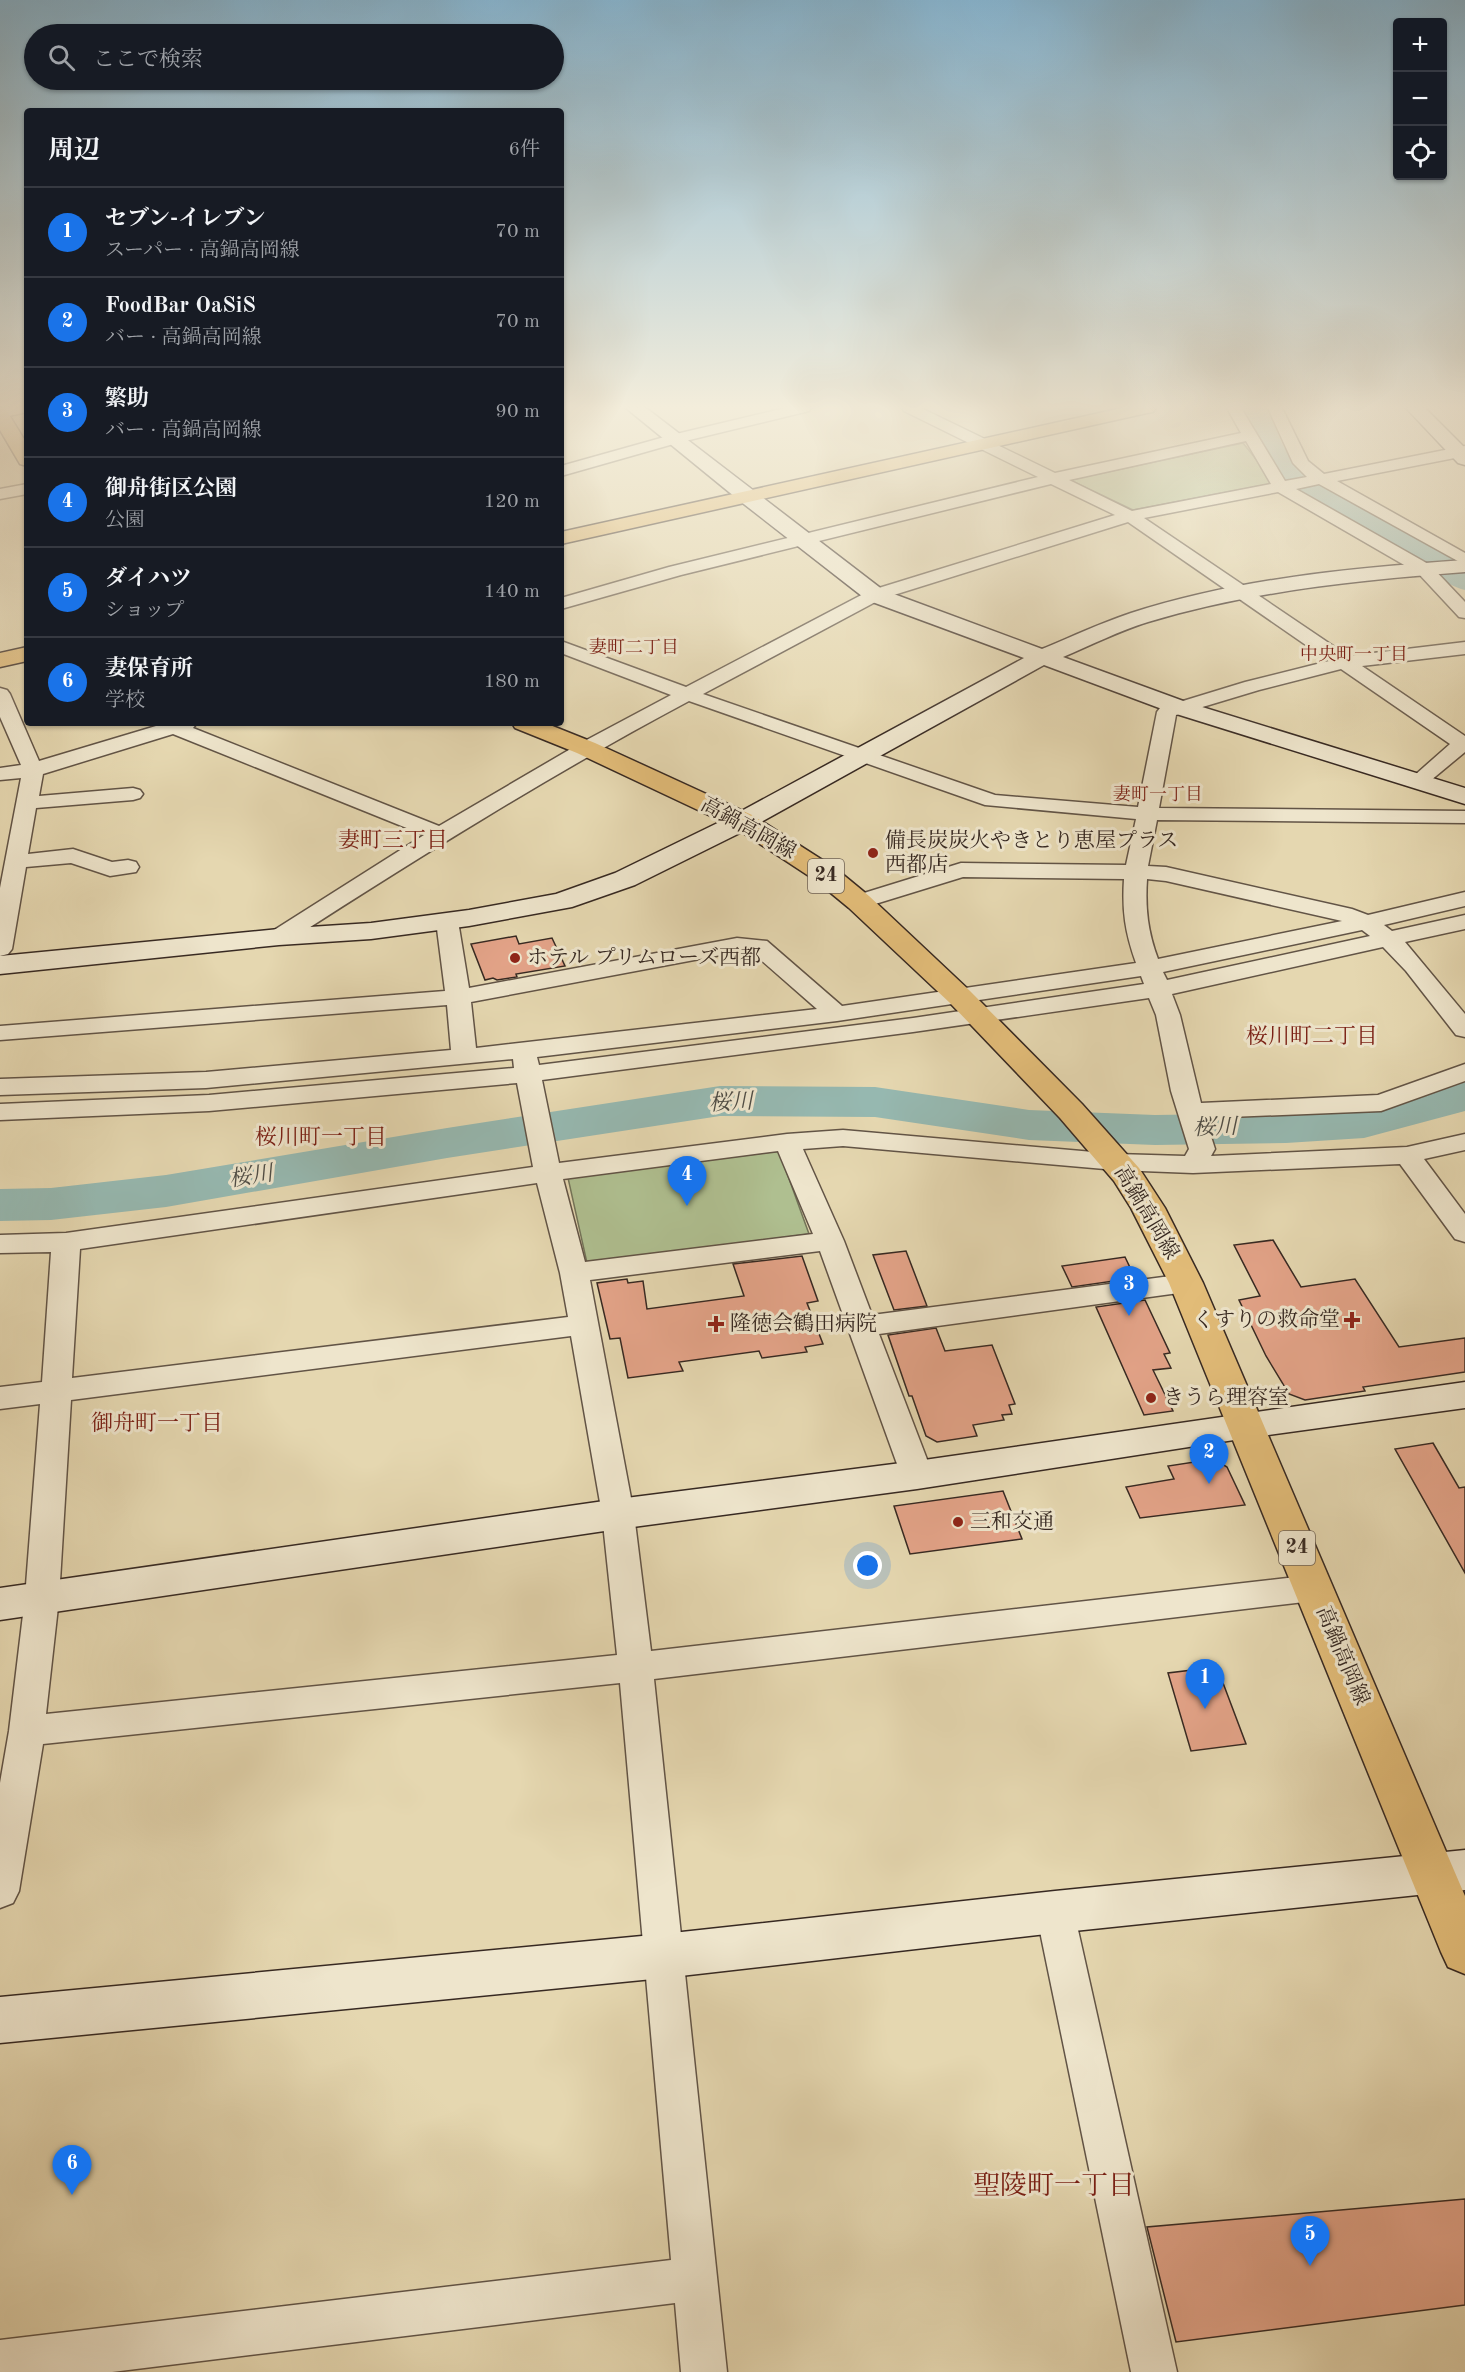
<!DOCTYPE html>
<html lang="ja">
<meta charset="utf-8">
<style>
:root{--surface:#171b24;--page:#20242c;--text:#f1f3f6;--muted:#9ea1a6;--line:#363941;--accent:#1a73e8}
body{margin:0;font-family:"Old Standard TT","Noto Serif JP",serif;background:var(--page);color:var(--text)}
.controls{position:absolute;right:18px;top:18px;display:grid;overflow:hidden;border-radius:6px;box-shadow:0 2px 4px #0004}
.controls button{width:54px;height:54px;display:grid;place-items:center;padding:0;border:0;border-bottom:2px solid var(--line);background:var(--surface);color:var(--text);font:30px sans-serif}
.you{position:absolute;left:868px;top:1566px;width:21px;height:21px;margin:-15px;border:4px solid #fff;border-radius:50%;background:#1a73e8;box-shadow:0 0 0 9px #1a73e833}
.badge{display:grid;place-items:center;width:39px;height:39px;border-radius:50%;background:var(--accent);color:#fff;font-size:20px;font-weight:700}
.pin{position:absolute;translate:-50% -50px;filter:drop-shadow(0 2px 3px #0008)}
.pin::after{content:'';position:absolute;top:32px;width:21px;height:18px;background:inherit;clip-path:polygon(0 0,100% 0,50% 100%)}
.list{margin:0;padding:0;list-style:none}
h2{display:flex;justify-content:space-between;align-items:center;height:78px;margin:0;padding:0 24px;font-size:26px}
h2 small{font-size:20px;font-weight:400;color:var(--muted)}
.list li{display:grid;grid-template-columns:39px 1fr auto;gap:18px;align-items:center;box-sizing:border-box;height:90px;padding:0 24px;border-top:2px solid var(--line)}
.list b{display:block;font-size:22px;white-space:nowrap}
.list p{margin:0;font-size:20px;white-space:nowrap;color:var(--muted)}
.list em{font-size:20px;font-style:normal;color:var(--muted)}
.icon{flex:none;width:33px;height:33px;fill:none;stroke:currentColor;stroke-width:2;stroke-linecap:round;stroke-linejoin:round}
.map{position:relative;flex:none;width:1465px;height:2372px;overflow:hidden}
.search{position:absolute;background:var(--surface);box-shadow:0 2px 4px #0004;left:24px;top:24px;width:540px;height:66px;display:flex;align-items:center;gap:15px;box-sizing:border-box;padding:0 21px;border-radius:33px;color:var(--muted);font-size:22px}
.panel{position:absolute;background:var(--surface);box-shadow:0 2px 4px #0004;left:24px;top:108px;width:540px;height:618px;border-radius:6px}
.map>svg:first-child{display:block}
</style>
<div class="map">
<svg width="1465" height="2372" viewBox="0 0 1465 2372">
<rect width="100%" height="100%" fill="#e5d7b0"/>
<filter id="stains"><feTurbulence type="fractalNoise" baseFrequency=".00333" numOctaves="4"/><feColorMatrix values="0 0 0 0 .2 0 0 0 0 .09 0 0 0 0 .02 0 0 0 .5 -.17"/></filter>
<radialGradient id="worn" r=".72"><stop offset=".6" stop-color="#630" stop-opacity="0"/><stop offset="1" stop-color="#630" stop-opacity=".3"/></radialGradient>
<!-- green -->
<g fill="#afbf90" stroke="#737459" stroke-width="1.5">
<path d="M1243 443 1275 483 1133 510 1070 480Z"/>
<path d="M779 1151 809 1234 587 1263 568 1178Z"/>
</g>
<g fill="none" stroke-linecap="round" stroke-linejoin="round">
<!-- river -->
<g fill="#96b8b0" fill-rule="evenodd">
<path d="M1241 408H1269C1275 426 1281 448 1295 462 1338 505 1413 529 1465 565V590C1444 585 1428 568 1410 558 1371 537 1296 504 1270 470 1256 452 1247 430 1241 408Z"/>
<path d="M1465 1081V1111L1364 1138 1286 1143 1155 1145 1029 1140 875 1117 720 1116 447 1158 166 1207 51 1220 0 1221V1189L51 1188 166 1175 447 1128 720 1086 875 1087 1029 1110 1155 1115 1286 1113 1363 1108Z"/>
</g>
</g>
<!-- building -->
<g fill="#e3a388" stroke="#372922" stroke-width="1.5">
<path d="M516 936 519 944 552 938 565 966 516 974 517 977 497 980 493 978 485 980 471 944Z"/>
<path d="M1273 1240 1301 1287 1355 1279 1399 1347 1465 1338V1372L1363 1387 1365 1391 1305 1400 1289 1394 1266 1356 1239 1300 1260 1296 1234 1245Z"/>
<path d="M906 1251 927 1306 894 1310 873 1255Z"/>
<path d="M802 1256 818 1301 807 1303 823 1344 805 1347 807 1352 762 1358 759 1351 679 1362 683 1371 628 1378 620 1338 610 1339 597 1283 627 1279 628 1283 643 1281 647 1309 744 1296 733 1264Z"/>
<path d="M1125 1257 1135 1278 1072 1287 1062 1266Z"/>
<path d="M1145 1300 1170 1353 1164 1354 1171 1368 1153 1370 1173 1411 1144 1415 1096 1307Z"/>
<path d="M936 1328 945 1351 992 1345 1015 1404 1009 1405 1012 1414 1002 1415 1004 1420 973 1425 977 1436 937 1442 926 1436 912 1396H909L888 1335Z"/>
<path d="M1433 1443 1459 1488 1465 1487V1573L1395 1449Z"/>
<path d="M1214 1459 1227 1467 1245 1505 1140 1518 1126 1487 1174 1479 1168 1466Z"/>
<path d="M1003 1491 1022 1539 910 1554 894 1506Z"/>
<path d="M1217 1667 1246 1744 1191 1751 1168 1673Z"/>
<path d="M1465 2199V2305L1176 2342 1147 2227Z"/>
</g>
<g fill="none" stroke-linecap="round" stroke-linejoin="round">
<defs>
<g id="street">
<path d="M785 408H811L809 411 677 443 561 476V466L668 436Z"/>
<path d="M902 408H921L1055 473 1241 433 1227 408H1241L1285 481 1307 477 1293 463 1268 408H1282L1308 461 1324 474 1465 446V456L1337 481 1465 553V565L1319 484 1296 489 1430 565 1465 602V618L1459 617 1418 573 1278 492 1144 518 1348 656 1465 642V654L1362 666 1465 736V752L1424 786 1417 788 1410 786 1407 782 1450 744 1341 669 1259 690 1176 715 1159 808 1465 811V823L1157 820 1148 866 1166 867 1352 909 1368 915 1465 892V906L1384 925 1392 931 1465 915V929L1405 942 1465 1014V1037L1456 1035 1406 971 1383 947 1172 994 1180 1015 1201 1103 1378 1095 1465 1064V1081L1381 1111 1205 1118 1215 1149 1211 1156 1407 1147 1465 1134V1150L1424 1159 1465 1214V1242L1455 1239 1400 1164 1193 1173 1116 1170 843 1146 803 1149 844 1241 872 1315 1186 1274 1196 1276 1200 1283 1196 1290 1186 1292 879 1334 933 1475 928 1483 917 1487 906 1483 901 1475 820 1251 590 1280 634 1514 651 1651 1313 1575 1325 1579 1330 1588 1325 1597 1313 1601 654 1679 727 2372H681L675 2303 112 2372H0V2340L671 2260 620 1683 43 1744 19 1891 13 1903 0 1908V1783L9 1731 25 1598 40 1404 0 1409V1387L42 1382 51 1252 0 1253V1235L66 1233 533 1167 517 1083 209 1111 0 1120V1104L209 1095 514 1068 513 1059 206 1088 0 1095V1079L206 1072 451 1050 447 1005 0 1040V1026L445 991 436 921 439 916 447 914 455 916 458 921 469 988 737 938 767 941 842 1006 1136 963C1125 932 1122 911 1124 879L963 877 859 909 851 907 848 902 851 897 961 863 1126 865 1136 819 985 805 689 701C550 775 419 857 287 942L279 944 271 942 267 937 271 932 424 835 173 734 43 774 39 796 133 788 140 790 143 794 140 798 133 800 36 808 28 854 73 849 112 862 128 860 136 862 139 867 136 872 110 876 71 863 26 867 12 949 8 954 0 956V888L21 778 0 780V768L21 765 0 717V688L7 690 10 694 39 761 166 723H197L193 728 439 826 579 744 671 695 561 653V641L686 687 869 591 1115 515 1051 484 681 575 561 609V598L669 567 1038 477 904 411ZM1246 441 1271 484 1132 511 1069 480ZM1128 522 1329 661 1245 682 1160 708 1157 712 1138 807 995 795 703 694 881 599ZM1147 879 1166 881 1342 921 1158 959C1148 932 1145 909 1147 879ZM1362 930 1370 936 1167 980 1163 972ZM737 952 753 953 817 1009 476 1048 471 1002ZM1141 976 1144 984 913 1018 539 1065 537 1057 837 1021ZM1149 998 1156 1015 1171 1091 1189 1149 1185 1156 1116 1154 843 1130 787 1134 559 1163 542 1080 913 1032ZM778 1151 813 1234 585 1262 563 1179ZM537 1183 560 1273 568 1317 72 1378 80 1249ZM571 1336 602 1514 617 1655 46 1714 59 1598 71 1400Z"/>
<path d="M27 484V494L0 499V489Z"/>
<path d="M1055 1895 1069 1900 1074 1912 1177 2372H1131L1036 1912 1041 1900Z"/>
</g>
<g id="secondary">
<path d="M0 408H27V412L0 418Z"/>
<path d="M626 408H646L883 590 1042 649C1071 637 1101 623 1131 613 1240 578 1352 568 1465 560V572C1357 580 1252 591 1148 622 1119 631 1091 645 1063 657L1186 702 1465 788V804L1170 712 1044 665 752 827 635 885 572 907 469 926 371 939 279 945 0 974V956L279 929 371 923 469 910 556 894 615 873 734 815 1024 658 867 600 740 501Z"/>
<path d="M1406 408H1425L1465 448V465L1458 463Z"/>
<path d="M1465 1382V1408L1247 1438 917 1489 618 1529 0 1620V1588L618 1499 917 1461Z"/>
<path d="M1465 1850V1890L1055 1933 663 1978 0 2043V1997L663 1934 1055 1891Z"/>
</g>
<g id="primary">
<path d="M0 409 6 410 27 444V466L20 464 0 430Z"/>
<path d="M512 723H545L595 743 752 815 835 868 869 896 970 991 1082 1104 1139 1168 1165 1208 1203 1283 1465 1896V1974L1448 1967 1441 1952 1169 1283 1131 1208 1114 1181 1060 1118 950 1003 849 908 815 880 734 827 577 753 515 728Z"/>
</g>
<g id="highway">
<path d="M1122 408H1156L1153 412 1147 413 561 544V532Z"/>
<path d="M27 647V661L0 667V653Z"/>
</g>
</defs>
<!-- street casing -->
<use href="#street" stroke="#625446" stroke-width="3"/>
<!-- secondary casing -->
<use href="#secondary" stroke="#372922" stroke-width="3"/>
<!-- primary casing -->
<use href="#primary" stroke="#372922" stroke-width="3"/>
<!-- highway casing -->
<use href="#highway" stroke="#372922" stroke-width="3"/>
<!-- street -->
<use href="#street" fill="#eee5cc" fill-rule="evenodd"/>
<!-- secondary -->
<use href="#secondary" fill="#eee5cc" fill-rule="evenodd"/>
<!-- primary -->
<use href="#primary" fill="#e2bc78" fill-rule="evenodd"/>
<!-- highway -->
<use href="#highway" fill="#e2bc78" fill-rule="evenodd"/>
</g>
<!-- sky -->
<linearGradient id="sky" x2="0" y2="1"><stop stop-color="#87b6d2"/><stop offset="0.55" stop-color="#f3eddb"/><stop offset="1" stop-color="#f3eddb" stop-opacity="0"/></linearGradient>
<rect width="1465" height="740" fill="url(#sky)"/>
<!-- markers -->
<g fill="#8f2418" stroke="#eee5cc" stroke-width="2">
<circle cx="873" cy="853" r="6"/>
<circle cx="515" cy="958" r="6"/>
<path d="M1349 1311h6v6h6v6h-6v6h-6v-6h-6v-6h6z"/>
<path d="M713 1315h6v6h6v6h-6v6h-6v-6h-6v-6h6z"/>
<circle cx="1151" cy="1398" r="6"/>
<circle cx="958" cy="1522" r="6"/>
</g>
<g text-anchor="middle" dominant-baseline="central" stroke-width="6" stroke-linejoin="round" paint-order="stroke">
<!-- far-neighbourhood labels -->
<g font-size="18" fill="#7a1f14" stroke="#eee5cc">
<text x="634" y="648">妻町二丁目</text>
<text x="1354" y="655">中央町一丁目</text>
<text x="1158" y="795">妻町一丁目</text>
</g>
<!-- shield labels -->
<g fill="#eee5cc" stroke="#6e6155" stroke-width="1.5">
<rect x="808" y="859" width="36" height="34" rx="4.5"/>
<rect x="1279" y="1531" width="36" height="34" rx="4.5"/>
</g>
<g font-size="20" font-weight="bold" fill="#372922">
<text x="826" y="876">24</text>
<text x="1297" y="1548">24</text>
</g>
<!-- street labels -->
<g font-size="21" fill="#372922" stroke="#eee5cc">
<text transform="translate(748 829) rotate(29)">高鍋高岡線</text>
<text transform="translate(1146 1213) rotate(59)">高鍋高岡線</text>
<text transform="translate(1342 1656) rotate(67)">高鍋高岡線</text>
</g>
<!-- poi labels -->
<g font-size="21" fill="#372922" stroke="#eee5cc" text-anchor="start">
<text x="885" y="841">備長炭炭火やきとり恵屋プラス<tspan x="885" dy="24">西都店</tspan></text>
<text x="527" y="958">ホテル プリムローズ西都</text>
<text x="1340" y="1320" text-anchor="end">くすりの救命堂</text>
<text x="730" y="1324">隆徳会鶴田病院</text>
<text x="1163" y="1398">きうら理容室</text>
<text x="970" y="1522">三和交通</text>
</g>
<!-- neighbourhood labels -->
<g font-size="22" fill="#7a1f14" stroke="#eee5cc">
<text x="393" y="841">妻町三丁目</text>
<text x="1312" y="1037">桜川町二丁目</text>
<text x="321" y="1138">桜川町一丁目</text>
<text x="157" y="1424">御舟町一丁目</text>
</g>
<!-- water labels -->
<g font-size="22" font-style="italic" fill="#4f4d46" stroke="#eee5cc">
<text transform="translate(731 1103) rotate(-3)">桜川</text>
<text transform="translate(1215 1128) rotate(-2)">桜川</text>
<text transform="translate(251 1177) rotate(-9)">桜川</text>
</g>
<!-- near-neighbourhood labels -->
<g font-size="27" fill="#7a1f14" stroke="#eee5cc">
<text x="1054" y="2186">聖陵町一丁目</text>
</g>
</g>
<rect width="100%" height="100%" filter="url(#stains)"/>
<rect width="100%" height="100%" fill="url(#worn)"/>
</svg>
<div class="controls">
<button>+</button>
<button>−</button>
<button><svg class="icon" aria-label="locate" viewBox="0 0 24 24"><circle cx="12" cy="12" r="6"/><path d="M12 2v4M12 18v4M2 12h4M18 12h4"/></svg></button>
</div>
<div class="you"></div>
<div class="pin badge" style="left:1205px;top:1709px">1</div>
<div class="pin badge" style="left:1209px;top:1484px">2</div>
<div class="pin badge" style="left:1129px;top:1316px">3</div>
<div class="pin badge" style="left:687px;top:1206px">4</div>
<div class="pin badge" style="left:1310px;top:2266px">5</div>
<div class="pin badge" style="left:72px;top:2195px">6</div>
<div class="search"><svg class="icon" aria-label="search" viewBox="0 0 24 24"><circle cx="10" cy="10" r="6"/><path d="M15 15l6 6"/></svg>ここで検索</div>
<section class="panel">
<h2>周辺<small>6件</small></h2>
<ul class="list">
<li><span class="badge">1</span><div><b>セブン-イレブン</b><p>スーパー · 高鍋高岡線</p></div><em>70 m</em></li>
<li><span class="badge">2</span><div><b>FoodBar OaSiS</b><p>バー · 高鍋高岡線</p></div><em>70 m</em></li>
<li><span class="badge">3</span><div><b>繁助</b><p>バー · 高鍋高岡線</p></div><em>90 m</em></li>
<li><span class="badge">4</span><div><b>御舟街区公園</b><p>公園</p></div><em>120 m</em></li>
<li><span class="badge">5</span><div><b>ダイハツ</b><p>ショップ</p></div><em>140 m</em></li>
<li><span class="badge">6</span><div><b>妻保育所</b><p>学校</p></div><em>180 m</em></li>
</ul>
</section>
</div>
